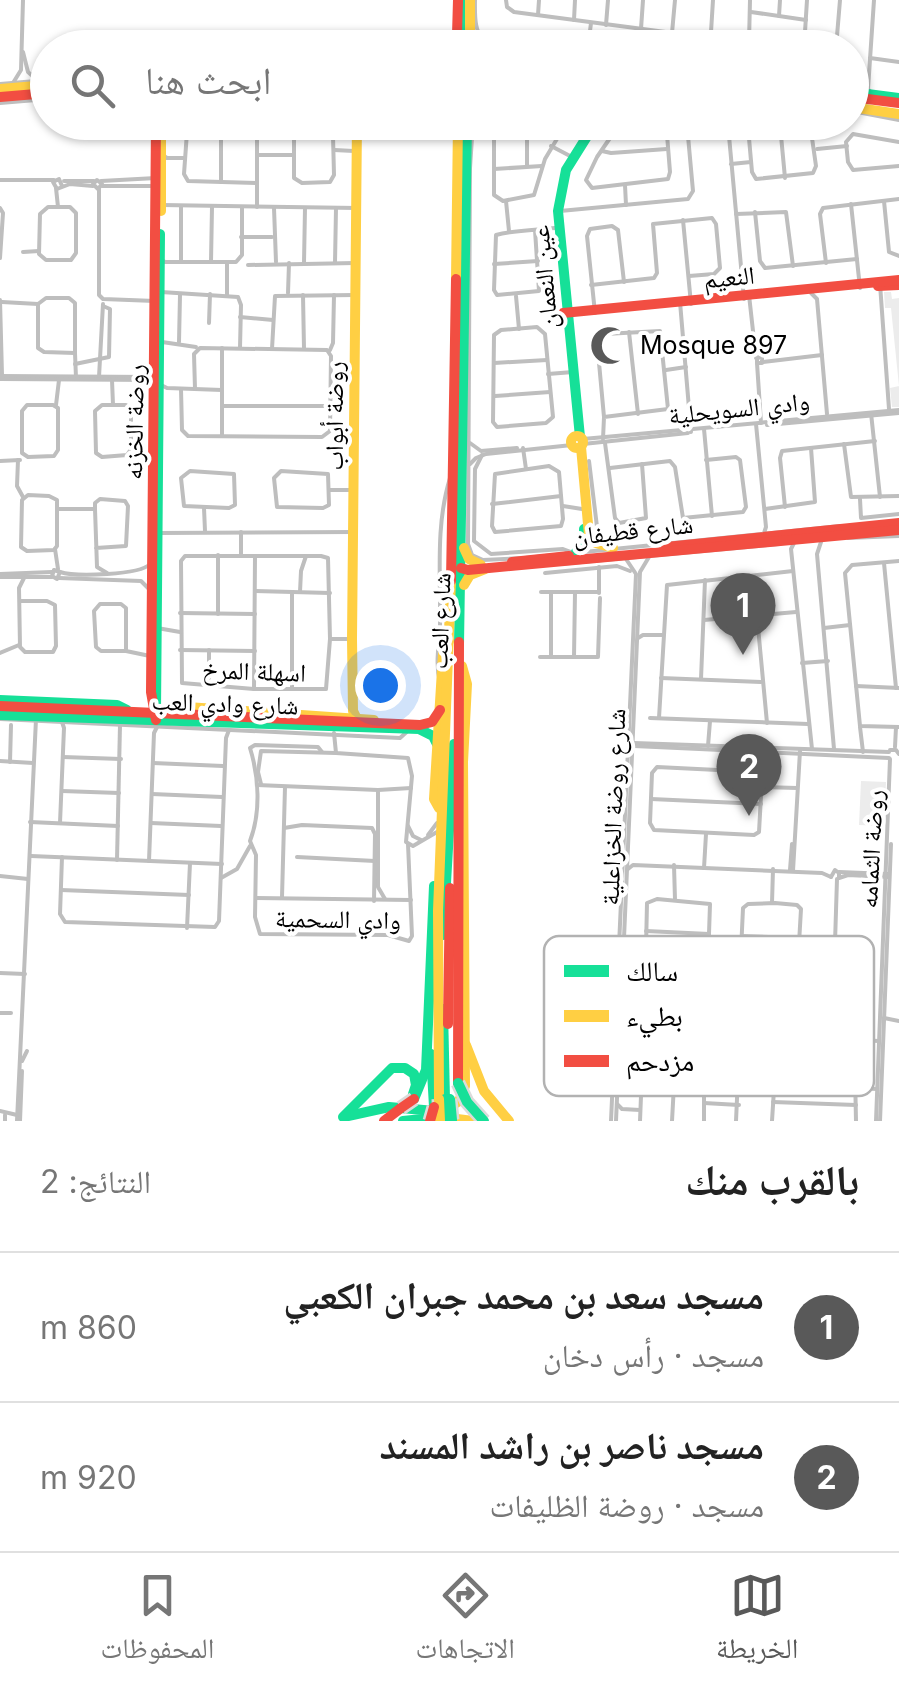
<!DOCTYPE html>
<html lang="ar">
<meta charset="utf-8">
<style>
:root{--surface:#fff;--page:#f2f2f2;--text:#222;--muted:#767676;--line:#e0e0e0;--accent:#595959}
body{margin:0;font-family:Inter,"Noto Naskh Arabic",sans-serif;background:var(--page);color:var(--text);direction:rtl}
.you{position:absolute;left:380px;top:685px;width:35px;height:35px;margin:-25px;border:8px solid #fff;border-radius:50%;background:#1a73e8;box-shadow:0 0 0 15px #1a73e833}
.badge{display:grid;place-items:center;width:65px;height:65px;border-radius:50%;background:var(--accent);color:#fff;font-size:32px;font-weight:700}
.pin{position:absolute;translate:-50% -82px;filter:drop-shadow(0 2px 5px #0008)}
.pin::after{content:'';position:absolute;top:52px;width:35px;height:30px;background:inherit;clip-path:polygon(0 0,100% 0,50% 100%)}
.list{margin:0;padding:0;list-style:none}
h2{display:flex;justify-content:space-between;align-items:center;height:130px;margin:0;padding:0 40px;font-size:42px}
h2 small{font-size:32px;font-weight:400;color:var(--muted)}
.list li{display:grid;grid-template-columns:65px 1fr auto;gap:30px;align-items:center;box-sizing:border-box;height:150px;padding:0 40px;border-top:2px solid var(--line)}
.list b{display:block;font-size:38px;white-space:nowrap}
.list p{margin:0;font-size:32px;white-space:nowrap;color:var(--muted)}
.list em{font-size:32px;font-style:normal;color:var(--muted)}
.icon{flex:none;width:55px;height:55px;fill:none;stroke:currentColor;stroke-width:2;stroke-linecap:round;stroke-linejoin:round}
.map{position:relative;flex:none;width:899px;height:1121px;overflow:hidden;direction:ltr}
.search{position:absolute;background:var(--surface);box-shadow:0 2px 8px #0004;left:30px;right:30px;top:30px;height:110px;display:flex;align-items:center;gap:25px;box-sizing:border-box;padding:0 35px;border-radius:55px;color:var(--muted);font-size:38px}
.sheet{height:430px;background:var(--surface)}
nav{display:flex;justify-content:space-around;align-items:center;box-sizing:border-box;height:140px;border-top:2px solid var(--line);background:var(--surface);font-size:28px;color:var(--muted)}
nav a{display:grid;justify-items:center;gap:5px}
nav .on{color:var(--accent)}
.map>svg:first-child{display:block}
</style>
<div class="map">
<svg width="899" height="1121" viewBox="0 0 899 1121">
<rect width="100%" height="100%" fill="#fff"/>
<!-- green -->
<g fill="#ececec">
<path d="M884 292H891L892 299 899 298V407H892L890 388 899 386 891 308H885Z"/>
<path d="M861 781 886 782 884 826 859 825Z"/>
</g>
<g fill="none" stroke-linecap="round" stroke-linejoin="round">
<!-- street -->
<g stroke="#bebebe" stroke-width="4">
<path d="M475 0C474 45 482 43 524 48"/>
<path d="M506 0 507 7 514 12 711 38"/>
<path d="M750 0 749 42 781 48"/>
<path d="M751 12 806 20"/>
<path d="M538 15 539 0"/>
<path d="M779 16 780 0"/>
<path d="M574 20 575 0"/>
<path d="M606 25 608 0"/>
<path d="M641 29 643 0"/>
<path d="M672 33 675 0"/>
<path d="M588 47 591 23"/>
<path d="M710 48 713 0"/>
<path d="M804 48 807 0"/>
<path d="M836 48 840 0"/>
<path d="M23 52 28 72 38 81"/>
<path d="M852 57 856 58"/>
<path d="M870 58 899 62"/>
<path d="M13 83 21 70 23 0"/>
<path d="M0 84 48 80"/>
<path d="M872 94 868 89 874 0"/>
<path d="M0 103 48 99"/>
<path d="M852 111 899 120"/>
<path d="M473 122 470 168 468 544 472 555 483 560 525 558 840 526"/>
<path d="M494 122V195L503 201 534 195 545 159 567 122"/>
<path d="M621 122 597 157 586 180 592 188 668 179 670 172 666 122"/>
<path d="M751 122 748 127 752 172 756 179 813 173 816 166 811 131 762 122"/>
<path d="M527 125 561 131"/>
<path d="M780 125 785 178"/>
<path d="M301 131 327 132 333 136 334 175 330 182 302 183 294 178V138Z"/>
<path d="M899 142 853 134 846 142 848 162 853 170 899 166"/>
<path d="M551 146 572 157"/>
<path d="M817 149 847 146"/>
<path d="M334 150 354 151"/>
<path d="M602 151 611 153 667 149"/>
<path d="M161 154 167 158H184"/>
<path d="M257 155H293"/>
<path d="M731 164 751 162"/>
<path d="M527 166V122"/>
<path d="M494 169 542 166"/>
<path d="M0 180H54"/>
<path d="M97 180 102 184 98 189 93 184Z"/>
<path d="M64 181H94"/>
<path d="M101 181 156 178"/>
<path d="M221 182V132"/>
<path d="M625 185 626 205"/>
<path d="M62 186 59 179 53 182 57 189 70 184 93 186"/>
<path d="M102 186H156"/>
<path d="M56 188 58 207"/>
<path d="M99 188V295L103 299 155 301"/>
<path d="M506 201 509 231"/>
<path d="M884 201 889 252 899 256"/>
<path d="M851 204 860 288"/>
<path d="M162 205 357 208"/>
<path d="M48 207H70L76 213V253L71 260H46L39 254 40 214Z"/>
<path d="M257 207V138L255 133 248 130 187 132 184 174 188 181 257 183"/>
<path d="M0 208 3 213 0 258"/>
<path d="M274 208 276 262"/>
<path d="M560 211 688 199 693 191 688 136 724 130 729 136 744 299"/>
<path d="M755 212 760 261 765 268 857 259"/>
<path d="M736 214 786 212 793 266"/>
<path d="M683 220 691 304"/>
<path d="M535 230 539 291 497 295 494 290 496 235C514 230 536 230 555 228H558"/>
<path d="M241 237H272"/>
<path d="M23 252 39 251"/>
<path d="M160 259 165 262H236L242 255V207"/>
<path d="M181 262V207"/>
<path d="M211 262 212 207"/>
<path d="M304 263 305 208"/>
<path d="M335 263 336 208"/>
<path d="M826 263 820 214 823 208 899 199"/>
<path d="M494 264 538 261"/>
<path d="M248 265 355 263"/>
<path d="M880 284 889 409"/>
<path d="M591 285 654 278 657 273 653 224 712 218 716 224 720 268 714 274 689 276"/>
<path d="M161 292 238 297 241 305 240 348"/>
<path d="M288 293 289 263"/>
<path d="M811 293 817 299 827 414"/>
<path d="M227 295V264"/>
<path d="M303 295 304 349"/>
<path d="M749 295 756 358"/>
<path d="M516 296 519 329"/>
<path d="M46 298H69L75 303V353L44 352 38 348V304Z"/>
<path d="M0 300 2 375"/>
<path d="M2 302 38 304"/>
<path d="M680 302 691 432"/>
<path d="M595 313 587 236 590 229 612 226 618 230 624 282"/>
<path d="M240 317 273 320"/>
<path d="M209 323 210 294"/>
<path d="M537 327 545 334 553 417 546 423 497 427 493 422 494 335 501 330Z"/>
<path d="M629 332 638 414"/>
<path d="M162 342 196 347"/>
<path d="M179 342 180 295"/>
<path d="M272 349 275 296 355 295"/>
<path d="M330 350 333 343 334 295"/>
<path d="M75 353 76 378"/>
<path d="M757 357 762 358V363H757Z"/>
<path d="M763 362 822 355"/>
<path d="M494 363 547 360"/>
<path d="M757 363 761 423"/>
<path d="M75 364 109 357 110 309 103 306"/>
<path d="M666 370 686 367"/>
<path d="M548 374 573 372"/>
<path d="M0 376 153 377"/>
<path d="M99 377 103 304"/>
<path d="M331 378H354"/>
<path d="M0 379 155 380"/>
<path d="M112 380 113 405"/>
<path d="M161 385 167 388 222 390"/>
<path d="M181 389 182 430 188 436 322 437 330 431 331 356 327 350 200 348 194 354 195 389"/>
<path d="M495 396 550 392"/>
<path d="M27 405H53L58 408V450L54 456 28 457 22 453V411Z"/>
<path d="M56 405 59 380"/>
<path d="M102 405H126L131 410V449L127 455 102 457 96 453 95 411Z"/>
<path d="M222 406H330"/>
<path d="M871 413 880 497"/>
<path d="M756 424 766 527 764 533"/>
<path d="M767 425 899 413"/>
<path d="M704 429 712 516"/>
<path d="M222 436V348"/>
<path d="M583 439 899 410"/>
<path d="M603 439 604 417 597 341 605 334 660 331 668 409 604 417"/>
<path d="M470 443 481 451 517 448"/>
<path d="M605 443 615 518 619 523 646 518 642 464"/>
<path d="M583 444 688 433"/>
<path d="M844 444 851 497 899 496"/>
<path d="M523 448 526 469"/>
<path d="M482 455 475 469 474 541 491 554 563 549 571 552"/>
<path d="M18 460 17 486 23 497"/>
<path d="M0 461 20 460"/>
<path d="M589 461 598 535 593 542"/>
<path d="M470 464 476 458 486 454 572 445"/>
<path d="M549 466 559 472 563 519 561 526 495 532 492 526 495 474Z"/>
<path d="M610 468 670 461 675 467 683 518 743 512 746 507 740 460 736 457 706 460"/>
<path d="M190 471 234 474 235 505 229 508 184 506 181 478Z"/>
<path d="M281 471 328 474 329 505 323 508 277 507 274 478Z"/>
<path d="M330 490H354"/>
<path d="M28 495 49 496 57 500V546L54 550 27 551 21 547 22 500Z"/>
<path d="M860 499 861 518 899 514"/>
<path d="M492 504 561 496"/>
<path d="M563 506 582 509"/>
<path d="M785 507 780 458 782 451 875 441"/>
<path d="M204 508 205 531"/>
<path d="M58 509H93"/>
<path d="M765 509 815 502 811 448"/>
<path d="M159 533 354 532"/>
<path d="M823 536 817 554 834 749"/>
<path d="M848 538 899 536"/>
<path d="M794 543 791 549 812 749"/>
<path d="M96 548 126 546 128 506 125 501 100 499 95 503V509L97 567 107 573"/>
<path d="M55 549 58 569"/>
<path d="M241 555V532"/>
<path d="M185 556H321L328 558 330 639 326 689H254L182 683 181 561Z"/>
<path d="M899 561 852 565 845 573 860 726 899 727"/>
<path d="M884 563 896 688"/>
<path d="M560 564 779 544"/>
<path d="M54 570 60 572 57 579 52 576Z"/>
<path d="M60 572C76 577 140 575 150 564"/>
<path d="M545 573 617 566 630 571"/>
<path d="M0 574 52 572"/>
<path d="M0 577H52"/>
<path d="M59 578 141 581 149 589"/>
<path d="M255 591 330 593"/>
<path d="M300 592 301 571 306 556"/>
<path d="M541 592H599"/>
<path d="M599 593V567"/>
<path d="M20 601H47L55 605 56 646 53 652H25L20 647 19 588 24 578"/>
<path d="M100 604H121L126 608V651H101L96 647 94 611Z"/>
<path d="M180 613 255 614"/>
<path d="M218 614V555"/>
<path d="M757 616 767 723"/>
<path d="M704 620 796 612"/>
<path d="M157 628 180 632"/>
<path d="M824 628 850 625"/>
<path d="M638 638 643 635H662"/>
<path d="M330 639H351"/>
<path d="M180 650 255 651"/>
<path d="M209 650V678"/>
<path d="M126 651 150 656"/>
<path d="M0 653 19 645"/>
<path d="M540 657H598L600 598"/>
<path d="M551 657V592"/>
<path d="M574 657 575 592"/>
<path d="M802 663 828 661"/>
<path d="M661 678 761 682"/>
<path d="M701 679 705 580"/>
<path d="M440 682C435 664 439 646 440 627 441 578 435 526 450 478"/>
<path d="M856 686 899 688"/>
<path d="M292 688V592"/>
<path d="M254 689 255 556"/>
<path d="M650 718 808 724"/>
<path d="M659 718 667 585 793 571"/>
<path d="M0 719 400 738 410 729"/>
<path d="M860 727 863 752"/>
<path d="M334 733 336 753 408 758 412 776 406 842 413 846 437 832"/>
<path d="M634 743 889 752"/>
<path d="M634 746 889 758"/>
<path d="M708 746 710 721"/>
<path d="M895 747 896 727"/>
<path d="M890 750H896L899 754"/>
<path d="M322 752 318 747 255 745 250 748C259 777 261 812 250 841L256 855 255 917 260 934 388 935 409 941 412 936 408 844"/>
<path d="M63 757 121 759"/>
<path d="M0 761 33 763"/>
<path d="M10 762 11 725"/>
<path d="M153 763 223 766"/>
<path d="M657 767 758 772 762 778 759 832 754 835 654 830 650 823 652 773Z"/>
<path d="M261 784 258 772 261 751 336 753"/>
<path d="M257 785 378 790 411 788"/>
<path d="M762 787 797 788"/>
<path d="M62 791 119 793"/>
<path d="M378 791V887L385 899"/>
<path d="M152 794 222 797"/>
<path d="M651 799 761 804"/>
<path d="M30 822 118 826"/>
<path d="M60 823 64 728 62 722"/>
<path d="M151 823 221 826"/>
<path d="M408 826 413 836 421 840"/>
<path d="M284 828 302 825 372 828 375 834 374 901"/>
<path d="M428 835 437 823"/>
<path d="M31 856 222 864"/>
<path d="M62 857 60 914 65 922 215 927 219 921 226 738 229 730"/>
<path d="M297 857 375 861"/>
<path d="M117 860 120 725"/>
<path d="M149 861 154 733 157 727"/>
<path d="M674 865 675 900"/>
<path d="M704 868 706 834"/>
<path d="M628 869 633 865 822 873 831 877"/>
<path d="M790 870 792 844"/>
<path d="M793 871 800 751"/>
<path d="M839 872 889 874"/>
<path d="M0 876 28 879"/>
<path d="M831 877 835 870 839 873V878L848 875 888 877"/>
<path d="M221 878 237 869 250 846"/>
<path d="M61 890 189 895"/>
<path d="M282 897 285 787"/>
<path d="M256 898 411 900"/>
<path d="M657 899 710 904 707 993 704 997 645 993 647 903Z"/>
<path d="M772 903 773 869"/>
<path d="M775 903 797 905 801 909 796 995 789 1000 742 998 739 995 743 908 748 904Z"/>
<path d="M187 928 190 863"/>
<path d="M646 931 709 934"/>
<path d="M742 936 797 938"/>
<path d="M798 953 833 955"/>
<path d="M645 964 708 967"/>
<path d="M740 968 795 971"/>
<path d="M0 973 25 974"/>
<path d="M0 1013H11"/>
<path d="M884 1018 899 1021"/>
<path d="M674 1031 675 997"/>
<path d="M620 1033 625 1030 879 1041"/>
<path d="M764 1035 766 1000"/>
<path d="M832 1038 837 879"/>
<path d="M22 1061 27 1051"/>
<path d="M798 1069 800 1034"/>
<path d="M856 1088 877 1089"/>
<path d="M773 1102 856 1105"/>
<path d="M704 1103 739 1105"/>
<path d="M617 1104 622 1109 640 1110"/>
<path d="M0 1111 17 1115"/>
<path d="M5 1121V1115"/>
<path d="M17 1121 36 719"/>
<path d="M20 1121 22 1071"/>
<path d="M611 1121 636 574 626 559"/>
<path d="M616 1121 640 572 649 557"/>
<path d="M640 1121 642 1071 649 1063 704 1067V1121"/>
<path d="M672 1121 675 1066"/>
<path d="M736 1121 740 1032"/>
<path d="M772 1121 775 1074 780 1069 855 1073 856 1121"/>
<path d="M876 1121 890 759"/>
<path d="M880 1121 891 844"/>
</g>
<!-- fast -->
<g stroke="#16e098" stroke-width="10">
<path d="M460 48 461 31"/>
<path d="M465 48 466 0"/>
<path d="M852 92 899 98"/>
<path d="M580 437 558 211 566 170 596 122"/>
<path d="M576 552 584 546V529"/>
<path d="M449 580 455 581V605"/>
<path d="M459 645 467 122"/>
<path d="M0 700 117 705 127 710"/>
<path d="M156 712 160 234"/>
<path d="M0 715 419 729 433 736 439 748"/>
<path d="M443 935 454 744"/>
<path d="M443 1009 445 1099"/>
<path d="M431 1054 434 1107"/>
<path d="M414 1099 426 1070 434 886"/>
<path d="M343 1117 392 1068H405L414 1074 416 1085 413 1094"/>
<path d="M344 1117 389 1107 435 1111"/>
<path d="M403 1121 432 1118"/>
</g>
<!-- slow -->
<g stroke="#ffcf43" stroke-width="10">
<path d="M470 0V48"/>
<path d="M0 89 48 85"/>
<path d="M852 107 899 114"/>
<path d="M161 122V211"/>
<path d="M456 279 458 122"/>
<circle cx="577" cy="442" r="6"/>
<path d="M581 447 589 535 596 543 613 548"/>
<path d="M464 548 469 559 481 565"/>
<path d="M464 585 470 575 485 569"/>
<path d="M179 712 187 707 374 720"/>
<path d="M356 717 353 711 352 639 357 122"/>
<path d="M439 808 434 799 443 654 449 641"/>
<path d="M466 1045 484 1091 509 1121"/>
<path d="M439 1099 438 911 451 581"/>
<path d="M447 1109 459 1101 465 1086 463 762 467 684 462 666"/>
<path d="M449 1118 473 1121"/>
</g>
<!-- jam -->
<g stroke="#f24e42" stroke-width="10">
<path d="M449 48 457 35 458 0"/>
<path d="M0 97 48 93"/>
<path d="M852 97 899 103"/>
<path d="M156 122 151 692 156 720"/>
<path d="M878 286 899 285"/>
<path d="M563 313 899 280"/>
<path d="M666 547 899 523"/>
<path d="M512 562 569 556"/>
<path d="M461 568 468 570 899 530"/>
<path d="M451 581 456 279"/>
<path d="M0 706 420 725 432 722 440 710"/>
<path d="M448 1024 450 888"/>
<path d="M458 1083 459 642"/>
<path d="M384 1121 401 1108"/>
</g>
<defs>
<g id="fast-bridge">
<path d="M458 1083 467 1102 484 1121"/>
<path d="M445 1099 446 1121"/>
<path d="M450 1099 452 1120"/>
</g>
<path id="slow-bridge" d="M439 1099 440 1121"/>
<g id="jam-bridge">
<path d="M401 1108 414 1099"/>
<path d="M430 1121 434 1107"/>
</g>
</defs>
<!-- fast-bridge casing -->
<use href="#fast-bridge" stroke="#dbdbdb" stroke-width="15" stroke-linecap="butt"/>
<!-- slow-bridge casing -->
<use href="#slow-bridge" stroke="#dbdbdb" stroke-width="15" stroke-linecap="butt"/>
<!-- jam-bridge casing -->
<use href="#jam-bridge" stroke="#dbdbdb" stroke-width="15" stroke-linecap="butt"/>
<!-- fast-bridge -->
<use href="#fast-bridge" stroke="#16e098" stroke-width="10"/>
<!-- slow-bridge -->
<use href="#slow-bridge" stroke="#ffcf43" stroke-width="10"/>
<!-- jam-bridge -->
<use href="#jam-bridge" stroke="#f24e42" stroke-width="10"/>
</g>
<!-- icons -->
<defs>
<symbol id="mosque-bare" viewBox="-9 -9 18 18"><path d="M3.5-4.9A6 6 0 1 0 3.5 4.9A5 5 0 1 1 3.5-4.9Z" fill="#595959" stroke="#fff" stroke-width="2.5" paint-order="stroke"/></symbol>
</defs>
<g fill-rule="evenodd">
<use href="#mosque-bare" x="582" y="318" width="55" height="55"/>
</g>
<g text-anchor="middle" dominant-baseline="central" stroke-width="8" stroke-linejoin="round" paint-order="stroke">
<!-- street labels -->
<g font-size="25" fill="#000" stroke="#fff">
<text transform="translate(544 277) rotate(-95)">عين النعمان</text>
<text transform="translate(729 277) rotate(-6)">النعيم</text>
<text transform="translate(739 408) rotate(-6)">وادي السويحلية</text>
<text transform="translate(334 416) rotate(-90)">روضة أبواب</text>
<text transform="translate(134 422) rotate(-89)">روضة الخزنه</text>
<text transform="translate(633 530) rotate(-6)">شارع قطيفان</text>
<text transform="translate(440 621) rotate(-88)">شارع العب</text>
<text transform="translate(254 671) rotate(2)">اسهلة المرخ</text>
<text transform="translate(225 703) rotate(2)">شارع وادي العب</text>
<text transform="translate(613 807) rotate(-88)">شارع روضة الخزاعلية</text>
<text transform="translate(871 849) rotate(-87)">روضة الثمامه</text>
<text transform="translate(338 919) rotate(1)">وادي السحمية</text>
</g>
<!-- poi labels -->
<g font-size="25" fill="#000" stroke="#fff" text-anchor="start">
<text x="640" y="345">Mosque 897</text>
</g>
</g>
<!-- legend -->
<rect x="544" y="936" width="330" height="160" rx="15" fill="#fff" stroke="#b2b2b2" stroke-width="2.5"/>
<rect x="564" y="965" width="45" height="12" fill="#16e098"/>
<rect x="564" y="1010" width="45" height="12" fill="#ffcf43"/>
<rect x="564" y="1055" width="45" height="12" fill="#f24e42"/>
<g font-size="28" fill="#000">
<text x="626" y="981">سالك</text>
<text x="626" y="1026">بطيء</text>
<text x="626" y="1071">مزدحم</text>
</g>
</svg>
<div class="you"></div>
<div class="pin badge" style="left:743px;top:655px">1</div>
<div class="pin badge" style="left:749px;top:816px">2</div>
<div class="search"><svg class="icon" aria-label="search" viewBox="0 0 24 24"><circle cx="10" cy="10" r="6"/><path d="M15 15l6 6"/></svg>ابحث هنا</div>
</div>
<section class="sheet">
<h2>بالقرب منك<small>النتائج: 2</small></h2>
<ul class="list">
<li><span class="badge">1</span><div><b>مسجد سعد بن محمد جبران الكعبي</b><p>مسجد · رأس دخان</p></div><em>860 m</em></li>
<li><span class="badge">2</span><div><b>مسجد ناصر بن راشد المسند</b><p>مسجد · روضة الظليفات</p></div><em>920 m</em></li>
</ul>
</section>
<nav>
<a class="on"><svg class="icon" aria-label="map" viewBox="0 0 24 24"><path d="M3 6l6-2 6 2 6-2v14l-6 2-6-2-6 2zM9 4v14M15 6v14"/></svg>الخريطة</a>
<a><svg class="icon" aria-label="directions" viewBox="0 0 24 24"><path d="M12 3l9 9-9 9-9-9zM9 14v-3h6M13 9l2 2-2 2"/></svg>الاتجاهات</a>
<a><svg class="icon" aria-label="saved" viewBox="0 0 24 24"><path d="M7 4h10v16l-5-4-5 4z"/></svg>المحفوظات</a>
</nav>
